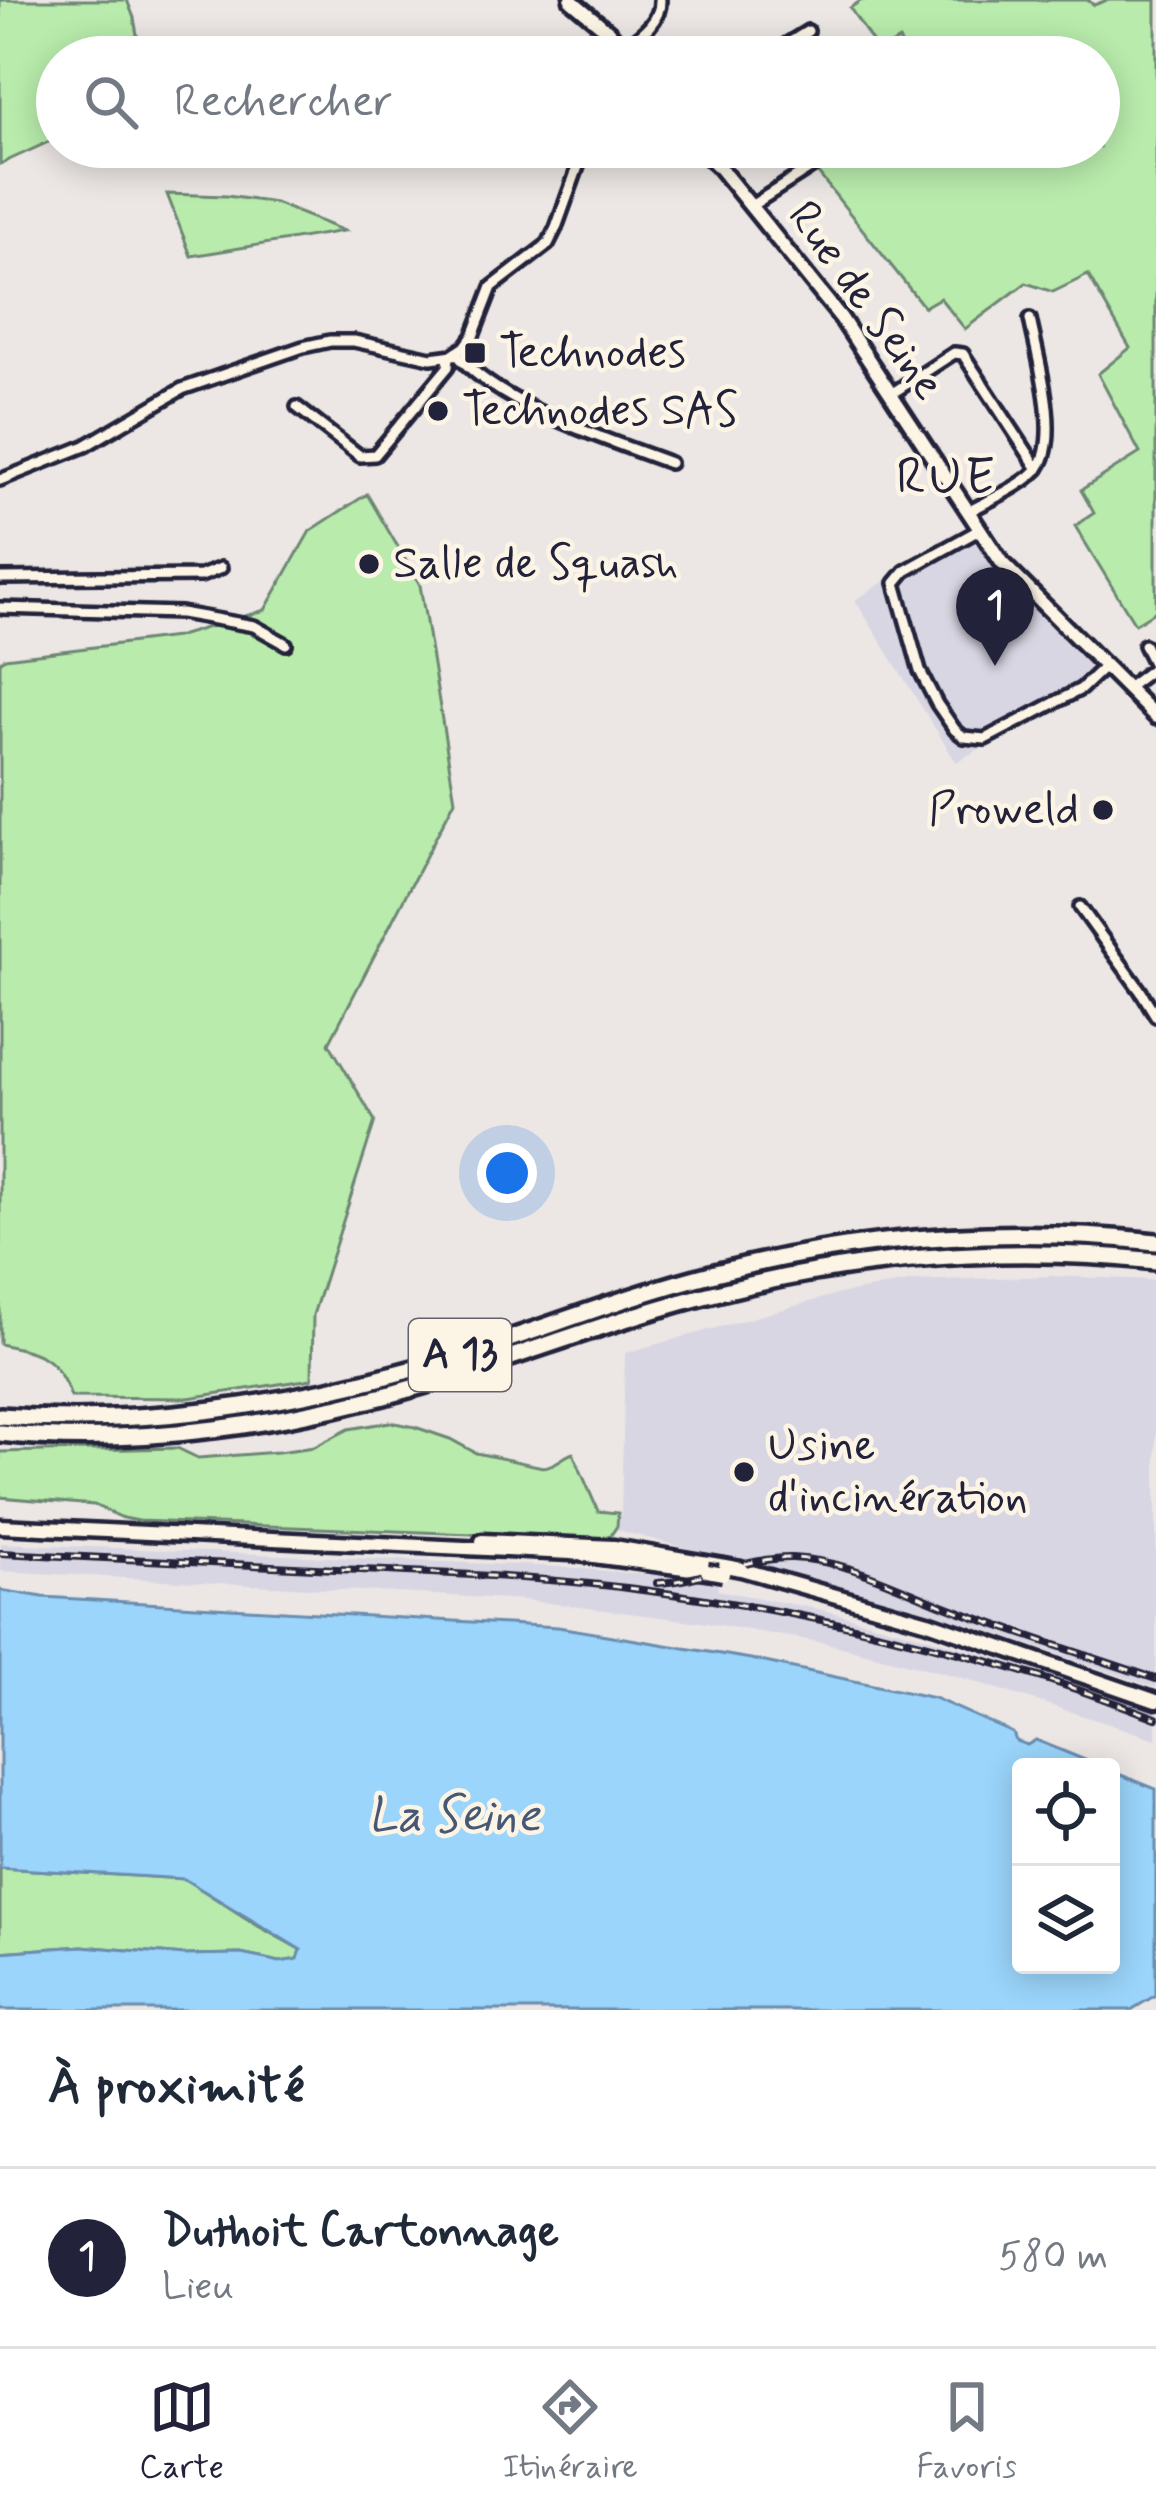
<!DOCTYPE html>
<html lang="fr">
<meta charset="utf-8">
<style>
:root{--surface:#fff;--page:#f6f6f7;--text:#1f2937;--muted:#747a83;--line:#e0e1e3;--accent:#22223b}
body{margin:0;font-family:Mynerve,sans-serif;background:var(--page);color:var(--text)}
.controls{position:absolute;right:36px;bottom:36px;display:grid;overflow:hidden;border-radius:12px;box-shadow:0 6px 30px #0003}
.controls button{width:108px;height:108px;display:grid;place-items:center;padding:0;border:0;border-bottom:3px solid var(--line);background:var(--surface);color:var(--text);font:60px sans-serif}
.you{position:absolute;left:507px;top:1173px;width:42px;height:42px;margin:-30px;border:9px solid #fff;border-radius:50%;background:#1a73e8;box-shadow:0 0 0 18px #1a73e833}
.badge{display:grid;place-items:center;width:78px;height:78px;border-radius:50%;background:var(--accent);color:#fff;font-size:39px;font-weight:700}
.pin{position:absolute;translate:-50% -99px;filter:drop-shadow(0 3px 6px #0008)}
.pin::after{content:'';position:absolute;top:63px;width:42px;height:36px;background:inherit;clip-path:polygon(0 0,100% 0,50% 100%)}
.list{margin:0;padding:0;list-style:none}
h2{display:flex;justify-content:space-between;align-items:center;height:156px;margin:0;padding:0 48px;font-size:51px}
h2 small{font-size:39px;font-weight:400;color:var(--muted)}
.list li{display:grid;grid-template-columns:78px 1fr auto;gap:36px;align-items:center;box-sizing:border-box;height:180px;padding:0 48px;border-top:3px solid var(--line)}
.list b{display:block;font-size:45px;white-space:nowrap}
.list p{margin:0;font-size:39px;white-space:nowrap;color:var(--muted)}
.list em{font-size:39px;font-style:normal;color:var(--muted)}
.icon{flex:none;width:66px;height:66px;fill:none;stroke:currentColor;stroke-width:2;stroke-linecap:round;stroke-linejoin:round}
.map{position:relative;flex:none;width:1156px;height:2010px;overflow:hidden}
.search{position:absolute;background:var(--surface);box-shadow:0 6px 30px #0003;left:36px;right:36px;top:36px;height:132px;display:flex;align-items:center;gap:30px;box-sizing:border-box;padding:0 42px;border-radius:66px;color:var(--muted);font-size:45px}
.sheet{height:336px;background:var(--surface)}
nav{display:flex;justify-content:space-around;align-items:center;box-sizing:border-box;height:168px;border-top:3px solid var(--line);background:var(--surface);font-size:33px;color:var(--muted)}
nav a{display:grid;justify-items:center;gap:6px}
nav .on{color:var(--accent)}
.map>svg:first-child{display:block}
</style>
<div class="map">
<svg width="1156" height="2010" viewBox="0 0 1156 2010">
<rect width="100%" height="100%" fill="#ece7e4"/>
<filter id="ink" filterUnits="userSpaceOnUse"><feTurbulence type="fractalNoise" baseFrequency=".00833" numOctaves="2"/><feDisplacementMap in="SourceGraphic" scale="24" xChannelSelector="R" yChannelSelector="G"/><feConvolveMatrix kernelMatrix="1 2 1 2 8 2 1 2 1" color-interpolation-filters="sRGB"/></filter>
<g filter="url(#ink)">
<!-- built -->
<g fill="#d9d6e3">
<path d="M968 528 1005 581 1104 675 1083 692 956 762 855 600Z"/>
<path d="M1051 1276 1156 1280V1688L932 1612 617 1530 621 1513 625 1353 838 1294 914 1281Z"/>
<path d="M0 1543 565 1567 649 1575 676 1574 719 1580 717 1590 828 1611 930 1638 1115 1695 1156 1711V1739L960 1677 826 1643 700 1622 524 1600 0 1571Z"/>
</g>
<!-- green -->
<g fill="#b9ecac" stroke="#6e8774" stroke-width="3">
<path d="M0 0H127L134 18 141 57H57V138L0 164Z"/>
<path d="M862 0H1088L1094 5 1107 0H1156V611L1135 624 1075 526 1094 513 1081 490 1140 453 1098 374 1130 348 1088 275 1053 292 1026 283 965 329 940 298 924 307 817 172 858 147H1099V57H909L899 40 879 52 850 8Z"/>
<path d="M167 194 227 196 275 203 344 231 191 256Z"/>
<path d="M367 494 420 585 455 800 329 1043 375 1121 313 1315 312 1379 188 1398 71 1397C56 1356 41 1353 0 1344V662L5 658 176 637 265 610 310 531Z"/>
<path d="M390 1422 415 1427 450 1439 476 1453 543 1467C555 1466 562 1457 573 1453L598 1511 618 1513 617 1526 611 1535 597 1539 139 1521 123 1518 94 1505 0 1497V1452L177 1448 198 1458 278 1452 314 1447 349 1429Z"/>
<path d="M0 1868 185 1879 258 1926 301 1950 298 1959 280 1962 241 1954 184 1955 82 1946 0 1952Z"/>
</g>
<!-- water -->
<path fill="#9bd5fb" stroke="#6b8dae" stroke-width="3" d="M0 1590 43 1597 558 1627 751 1659 934 1698 1013 1733 1016 1741 1027 1745 1036 1740 1102 1767H1021V1965H1111V1771L1156 1789V1995L1131 2010H0V1952L82 1946 184 1955 241 1954 280 1962 298 1959 301 1950 184 1879 0 1868Z"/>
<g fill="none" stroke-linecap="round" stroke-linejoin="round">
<defs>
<g id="street">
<path d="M618 52C636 38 661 24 660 0"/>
<path d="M766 57 808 31"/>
<path d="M751 206 843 147"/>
<path d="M456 353C496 405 609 440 670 463"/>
<path d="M891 394 954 353 963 354 1038 469"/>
<path d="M297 407 360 456 375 455 448 367 449 356"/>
<path d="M0 480 85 446 182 389 303 347 330 341H354L431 358 453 355 465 347 473 336 492 287 548 244 556 228 585 147"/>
<path d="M968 512C987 501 1027 484 1039 467 1061 436 1037 355 1030 319"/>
<path d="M979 530 905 571 895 583 920 671 937 704 955 730 964 737 985 739 1081 689 1104 667"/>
<path d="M0 578 201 576 221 568"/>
<path d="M0 608 181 613 254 626 286 644"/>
<path d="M1127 688 1155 667 1144 645"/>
<path d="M1080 907 1140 990 1156 1016"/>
</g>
<g id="secondary">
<path d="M571 0 609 32 631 57"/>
<path d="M699 147 719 167 841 318 1002 563 1156 717"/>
<path d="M0 1526 571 1553 707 1571"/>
<path d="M482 1541 614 1547 725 1566"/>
<path d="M741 1569 928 1622 1156 1701"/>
</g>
<g id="highway">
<path d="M0 1416C137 1427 281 1406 413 1369 515 1341 612 1299 715 1273 860 1236 1008 1226 1156 1242"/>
<path d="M0 1433C138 1448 298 1423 430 1383 528 1354 624 1315 724 1291 866 1256 1010 1245 1156 1261"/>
</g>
</defs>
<!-- street casing -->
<use href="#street" stroke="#22223b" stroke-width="18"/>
<!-- secondary casing -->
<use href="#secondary" stroke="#22223b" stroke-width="21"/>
<!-- highway casing -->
<use href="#highway" stroke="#22223b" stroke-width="24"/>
<!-- street -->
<use href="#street" stroke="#fcf5e5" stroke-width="9"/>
<!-- secondary -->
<use href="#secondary" stroke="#fcf5e5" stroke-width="12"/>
<!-- highway -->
<use href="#highway" stroke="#fcf5e5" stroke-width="15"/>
<defs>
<g id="rail">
<path d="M0 1553C112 1558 224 1564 336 1569 433 1573 531 1576 627 1588 806 1610 987 1653 1156 1718"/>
<path d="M657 1583C703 1581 746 1557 792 1558 845 1560 892 1585 940 1604 1010 1632 1084 1654 1156 1679"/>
</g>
</defs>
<!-- rail casing -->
<use href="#rail" stroke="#22223b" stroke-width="8"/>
<!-- rail -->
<use href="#rail" stroke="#fcf5e5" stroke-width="3" stroke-dasharray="9" stroke-linecap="butt"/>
<defs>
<g id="secondary-bridge">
<path d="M725 1566 741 1569"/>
<path d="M707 1571 723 1574"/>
</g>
</defs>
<!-- secondary-bridge casing -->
<use href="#secondary-bridge" stroke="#22223b" stroke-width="21" stroke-linecap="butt"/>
<!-- secondary-bridge -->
<use href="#secondary-bridge" stroke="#fcf5e5" stroke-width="12"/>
</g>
</g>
<!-- markers -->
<g fill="#22223b" stroke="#fcf5e5" stroke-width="4.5">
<rect x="463" y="341" width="24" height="24" rx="6"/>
<circle cx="438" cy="411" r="12"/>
<circle cx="369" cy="564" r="12"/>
<circle cx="1103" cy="810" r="12"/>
<circle cx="744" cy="1472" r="12"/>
</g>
<g text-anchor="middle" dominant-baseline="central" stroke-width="9" stroke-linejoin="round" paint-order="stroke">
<!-- shield labels -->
<rect fill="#fcf5e5" stroke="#63616e" stroke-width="3" x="409" y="1319" width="102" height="72" rx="9"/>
<g font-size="42" font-weight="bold" fill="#22223b">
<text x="460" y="1355">A 13</text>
</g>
<!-- street labels -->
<g font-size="45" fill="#22223b" stroke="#fcf5e5">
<text transform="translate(865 301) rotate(54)">Rue de Seine</text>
</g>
<!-- poi labels -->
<g font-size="45" fill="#22223b" stroke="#fcf5e5" text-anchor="start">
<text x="499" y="353">Technodes</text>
<text x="462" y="411">Technodes SAS</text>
<text x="393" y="564">Salle de Squash</text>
<text x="1079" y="810" text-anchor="end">Proweld</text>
<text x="768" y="1446">Usine<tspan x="768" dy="52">d'incinération</tspan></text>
</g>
<!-- water labels -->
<g font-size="48" font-style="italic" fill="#465875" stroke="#fcf5e5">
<text x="454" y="1816">La Seine</text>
</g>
<!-- quarter labels -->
<g font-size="51" letter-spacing="3" fill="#22223b" stroke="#fcf5e5">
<text x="947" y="479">RUE</text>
</g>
</g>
</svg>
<div class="controls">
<button><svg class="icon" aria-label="locate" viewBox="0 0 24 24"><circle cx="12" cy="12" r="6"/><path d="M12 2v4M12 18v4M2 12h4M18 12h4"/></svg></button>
<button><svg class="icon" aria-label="layers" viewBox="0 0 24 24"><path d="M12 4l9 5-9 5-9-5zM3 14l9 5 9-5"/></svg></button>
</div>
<div class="you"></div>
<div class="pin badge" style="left:995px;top:666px">1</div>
<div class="search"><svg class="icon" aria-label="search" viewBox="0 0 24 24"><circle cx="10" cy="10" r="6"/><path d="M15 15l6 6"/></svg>Rechercher</div>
</div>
<section class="sheet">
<h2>À proximité<small></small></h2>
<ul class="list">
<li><span class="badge">1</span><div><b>Duthoit Cartonnage</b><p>Lieu</p></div><em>580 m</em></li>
</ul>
</section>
<nav>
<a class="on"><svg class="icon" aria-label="map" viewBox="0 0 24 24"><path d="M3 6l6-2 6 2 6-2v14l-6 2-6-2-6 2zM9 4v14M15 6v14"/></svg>Carte</a>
<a><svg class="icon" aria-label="directions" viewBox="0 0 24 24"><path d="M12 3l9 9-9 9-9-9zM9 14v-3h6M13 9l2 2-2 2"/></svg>Itinéraire</a>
<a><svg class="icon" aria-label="saved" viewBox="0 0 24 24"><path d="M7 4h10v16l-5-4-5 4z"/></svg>Favoris</a>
</nav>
